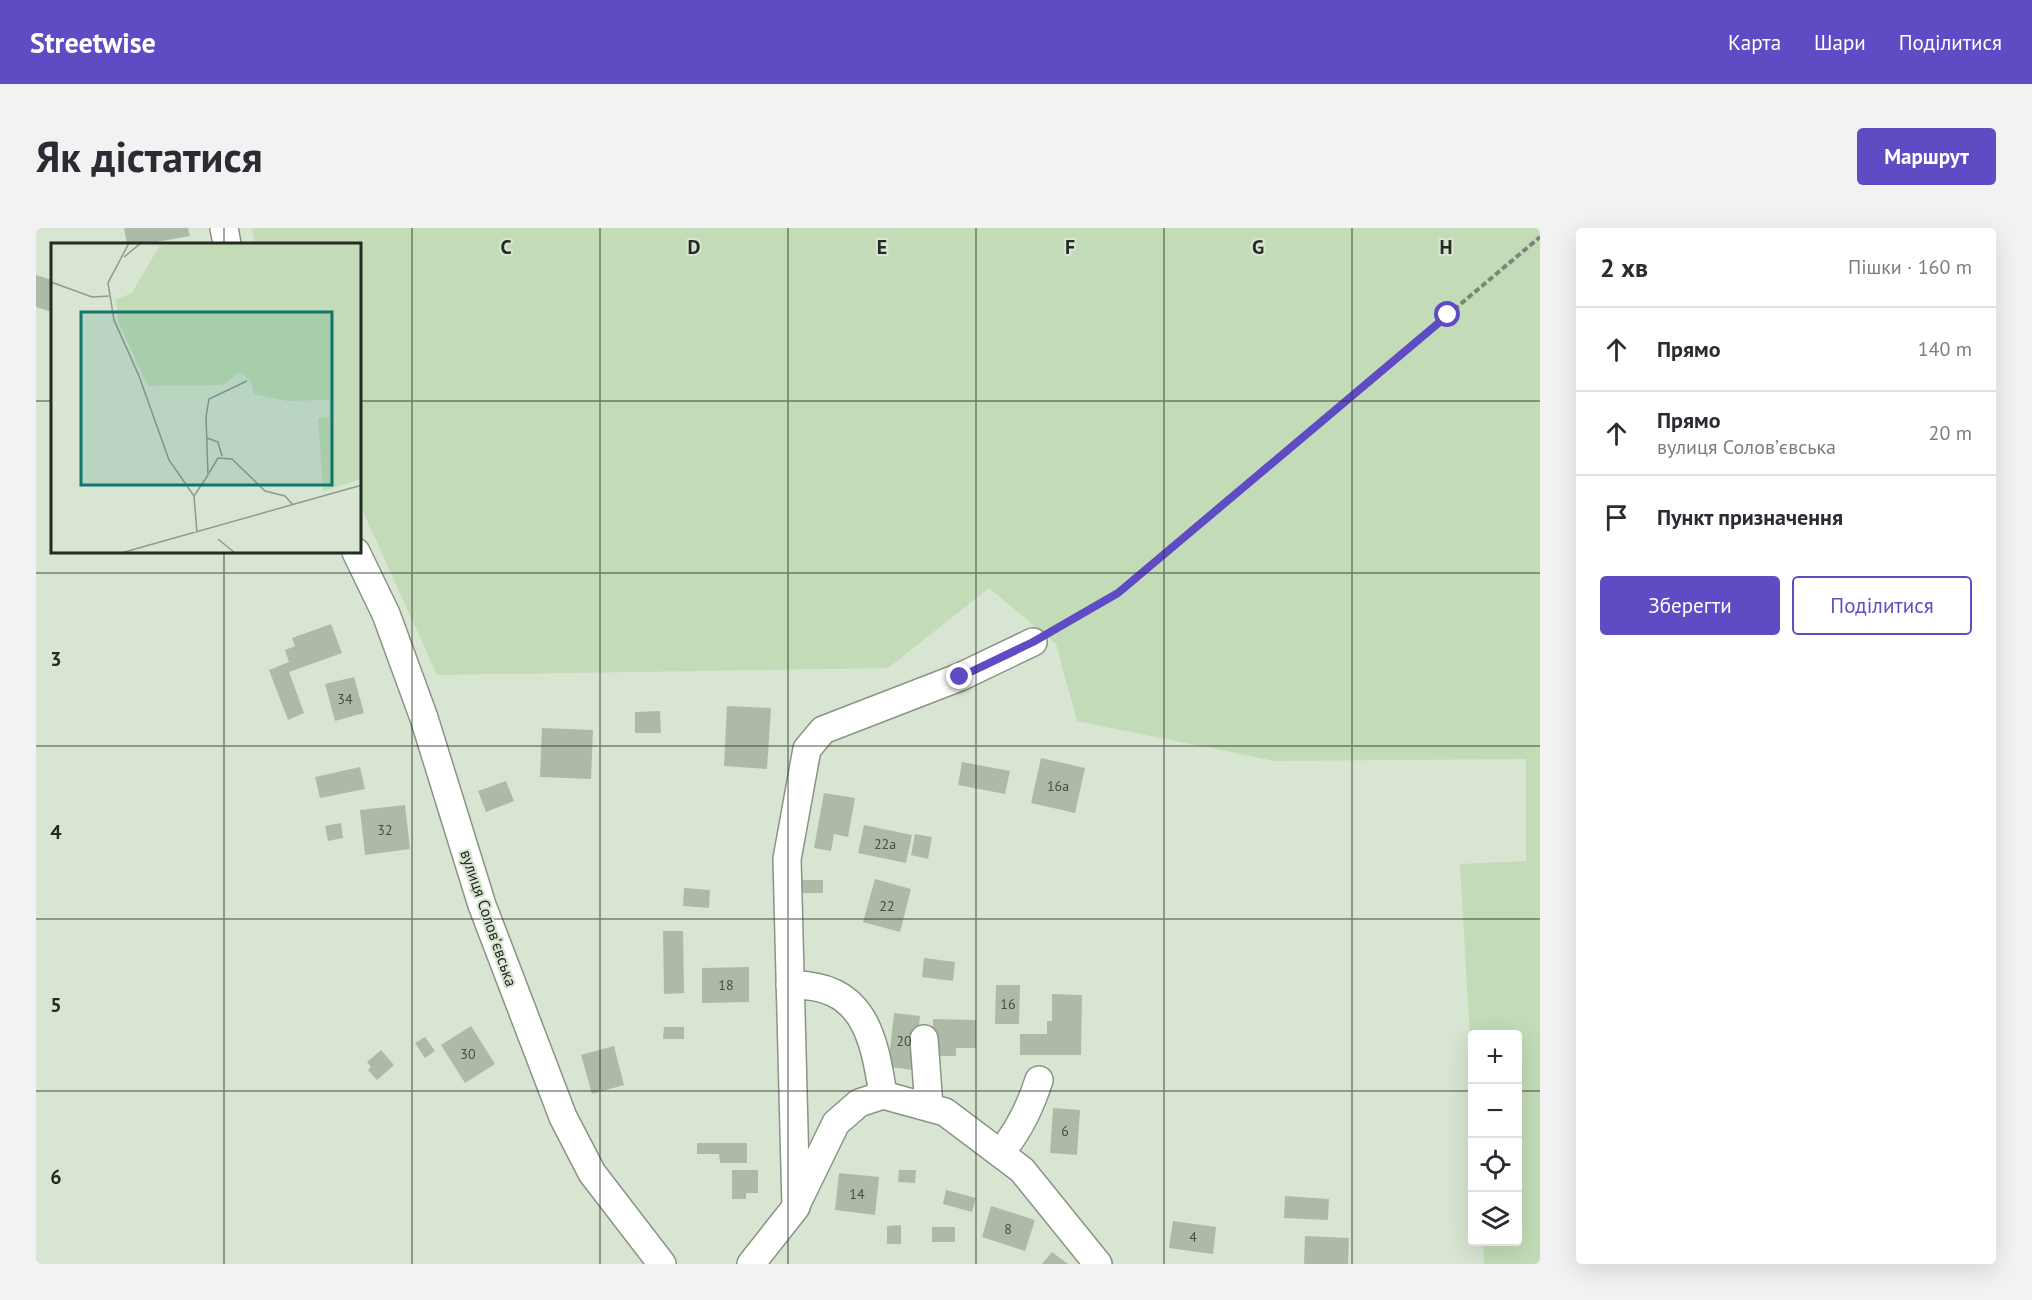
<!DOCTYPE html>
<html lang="uk">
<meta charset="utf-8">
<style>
:root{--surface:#fff;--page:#f2f2f3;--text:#2b2b33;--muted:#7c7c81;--line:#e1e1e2;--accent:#5f4cc5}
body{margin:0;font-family:"PT Sans",sans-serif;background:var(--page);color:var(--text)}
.controls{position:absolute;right:18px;bottom:18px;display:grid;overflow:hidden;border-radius:6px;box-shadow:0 6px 24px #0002}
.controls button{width:54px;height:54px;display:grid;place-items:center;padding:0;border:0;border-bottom:2px solid var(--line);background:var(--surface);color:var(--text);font:30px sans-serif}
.stop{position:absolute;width:18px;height:18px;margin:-14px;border:4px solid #5f4cc5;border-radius:50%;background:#fff}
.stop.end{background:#5f4cc5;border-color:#fff;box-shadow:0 2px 6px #0008}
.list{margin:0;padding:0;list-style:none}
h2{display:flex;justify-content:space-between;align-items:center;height:78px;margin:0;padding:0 24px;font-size:26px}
h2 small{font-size:20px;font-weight:400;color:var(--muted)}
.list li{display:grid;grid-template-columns:39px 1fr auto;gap:18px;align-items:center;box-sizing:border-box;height:84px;padding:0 24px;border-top:2px solid var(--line)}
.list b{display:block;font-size:22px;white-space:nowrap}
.list p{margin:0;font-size:20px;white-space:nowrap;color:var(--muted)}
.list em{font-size:20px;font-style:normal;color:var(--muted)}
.actions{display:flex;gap:12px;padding:18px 24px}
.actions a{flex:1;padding:14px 0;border:2px solid var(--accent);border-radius:6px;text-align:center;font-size:21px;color:var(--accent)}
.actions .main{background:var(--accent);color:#fff}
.icon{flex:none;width:33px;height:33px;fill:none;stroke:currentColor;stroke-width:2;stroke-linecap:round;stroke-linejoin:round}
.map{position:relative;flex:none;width:1504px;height:1036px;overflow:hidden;border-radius:6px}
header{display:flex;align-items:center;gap:36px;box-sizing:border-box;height:84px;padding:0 30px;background:var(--accent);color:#fff}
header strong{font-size:28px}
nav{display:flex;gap:33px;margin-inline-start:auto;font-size:21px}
.intro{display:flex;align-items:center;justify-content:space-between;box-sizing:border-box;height:144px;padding:0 36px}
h1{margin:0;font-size:42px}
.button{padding:15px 27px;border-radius:6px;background:var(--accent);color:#fff;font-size:21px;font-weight:700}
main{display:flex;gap:36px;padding:0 36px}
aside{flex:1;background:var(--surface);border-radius:6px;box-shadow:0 6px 24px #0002}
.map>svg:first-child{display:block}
</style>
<header>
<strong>Streetwise</strong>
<nav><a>Карта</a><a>Шари</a><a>Поділитися</a></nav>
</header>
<div class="intro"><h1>Як дістатися</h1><a class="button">Маршрут</a></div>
<main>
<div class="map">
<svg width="1504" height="1036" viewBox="0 0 1504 1036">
<rect width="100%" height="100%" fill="#d8e5d2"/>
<!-- green -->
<path fill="#c3dcb7" d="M216 0H1504V1036H1448L1447 1014H1482V806H1436V845L1424 636 1490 633V531L1238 533 1041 493 1020 416 953 360 852 440 401 447 324 277V16H219Z"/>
<!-- building -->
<g fill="#aebaa8">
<path d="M88 0H152L154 8 109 16H91Z"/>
<path d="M0 47 16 52V84L0 79Z"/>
<path d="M295 396 306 425 253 444 268 485 252 492 233 442 253 434 249 422 259 418 256 410Z"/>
<path d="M318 449 328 485 299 493 289 456Z"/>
<path d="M691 478 735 480 731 541 688 538Z"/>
<path d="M624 483 625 505H599V484Z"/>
<path d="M506 500 557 502 555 551 504 549Z"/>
<path d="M1005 530 1049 540 1039 585 995 575Z"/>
<path d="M926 534 974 543 969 566 922 557Z"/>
<path d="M324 539 329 561 284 570 279 549Z"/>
<path d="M470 553 478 573 450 584 442 563Z"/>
<path d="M788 565 819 570 812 609 798 606 795 623 778 620Z"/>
<path d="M369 577 374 621 329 627 324 582Z"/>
<path d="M305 595 307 610 292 613 289 598Z"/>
<path d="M828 597 876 607 870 635 822 625Z"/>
<path d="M879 606 896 609 892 631 875 627Z"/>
<path d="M839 651 875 661 864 704 827 694Z"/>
<rect x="764" y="652" width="23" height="13"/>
<path d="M648 660 674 662 673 680 647 678Z"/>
<path d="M627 703H647L648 765 628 766Z"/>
<path d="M888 730 919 734 917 753 886 749Z"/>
<path d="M713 739V774L666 775V740Z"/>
<path d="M960 757H984L983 796H959Z"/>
<path d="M1016 766 1046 767 1045 827H984V806H1011V793H1016Z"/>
<path d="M858 785 884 788 878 842 852 839Z"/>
<path d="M897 791 940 792V820H920V828H897Z"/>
<path d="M435 798 459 836 429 855 405 817Z"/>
<path d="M628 799H648V811H627Z"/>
<path d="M389 809 399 823 389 830 379 815Z"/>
<path d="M578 818 588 857 556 866 545 827Z"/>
<path d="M345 822 358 837 341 852 332 842 335 839 331 834Z"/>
<path d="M1017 880 1044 882 1041 927 1014 925Z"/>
<path d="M661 915H711V935H684L683 926H661Z"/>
<path d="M696 942H722V965H710V971H696Z"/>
<path d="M863 942H880L879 955 862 954Z"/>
<path d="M803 945 843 949 839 987 799 982Z"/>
<path d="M910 962 940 970 936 984 907 976Z"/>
<path d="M1249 968 1293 971 1292 992 1248 990Z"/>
<path d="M955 978 999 992 989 1023 946 1009Z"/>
<path d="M1137 993 1180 999 1177 1026 1133 1020Z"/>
<path d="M865 997V1016H851V998Z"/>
<rect x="896" y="999" width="23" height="15"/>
<path d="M1269 1008 1313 1010 1312 1036H1268Z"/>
<path d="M1016 1024 1032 1036H1006Z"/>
</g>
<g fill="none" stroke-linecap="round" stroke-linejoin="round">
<defs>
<g id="minor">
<path d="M188 0 191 16"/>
<path d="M320 324 350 386 388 490 446 677 527 889 556 945 626 1036"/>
<path d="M754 757C827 755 838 807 847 867"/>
<path d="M888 811 893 879"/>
<path d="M964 925C983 903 994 880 1003 852"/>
<path d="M761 975 800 895 823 875 847 867 909 884 986 942 1062 1036"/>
<path d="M715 1036 760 979 751 631 771 521 787 502 924 449 997 414"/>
</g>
</defs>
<!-- minor casing -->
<use href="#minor" stroke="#899583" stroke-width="30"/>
<!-- path -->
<path stroke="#7c8578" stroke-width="4" stroke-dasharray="6 3" stroke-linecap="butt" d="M1018 401 1082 365 1504 9"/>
<!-- minor -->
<use href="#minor" stroke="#fff" stroke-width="27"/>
</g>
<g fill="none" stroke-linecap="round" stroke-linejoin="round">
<!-- route -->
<path stroke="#5f4cc5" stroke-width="8" d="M924 449 997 414 1082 365 1412 87"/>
</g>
<!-- grid -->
<path fill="none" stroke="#252a23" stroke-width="1.5" stroke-opacity="0.55" d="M188 0V16M376 0V1036M564 0V1036M752 0V1036M940 0V1036M1128 0V1036M1316 0V1036M0 173H16M324 173H1504M188 324V1036M0 345H1504M0 518H1504M0 691H1504M0 863H1436M1482 863H1504"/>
<g text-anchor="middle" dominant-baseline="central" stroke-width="4.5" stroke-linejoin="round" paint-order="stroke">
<!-- number labels -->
<g font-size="14" fill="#474e44">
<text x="309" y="471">34</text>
<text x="1022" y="558">16а</text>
<text x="349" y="602">32</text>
<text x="849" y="616">22а</text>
<text x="851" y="678">22</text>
<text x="690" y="757">18</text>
<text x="972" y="776">16</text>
<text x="868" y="813">20</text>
<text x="432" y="826">30</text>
<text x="1029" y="903">6</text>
<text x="821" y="966">14</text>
<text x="972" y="1001">8</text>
<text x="1157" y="1009">4</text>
</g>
<!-- street labels -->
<g font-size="16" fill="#252a23" stroke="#d8e5d2">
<text transform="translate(453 690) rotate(71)">вулиця Соловʼєвська</text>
</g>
</g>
<!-- overview -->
<g transform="translate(15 15)">
<rect width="310" height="310" fill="#d8e5d2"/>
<path d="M110 0H310V236L272 248 267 175 278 174V157L236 158 203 151 200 138 189 129 172 142 97 143 68 80 64 57 81 50Z" fill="#c3dcb7"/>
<path fill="none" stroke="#909a8c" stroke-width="1.5" d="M78 0 57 40 63 77 88 133 118 217 143 253 146 290M73 14 90 0M0 39 41 54 58 53M156 195 167 199 171 213M158 230 167 215 181 216 214 248 234 253 242 262M143 253 157 232 155 174 158 156 196 138M167 296 184 310M70 310 311 242"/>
<path fill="#0f766e" fill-opacity="0.15" stroke="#0f766e" stroke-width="3" d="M30 69H281V242H30Z"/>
<rect width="310" height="310" fill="none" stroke="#252a23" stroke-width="3"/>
</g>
<g font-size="20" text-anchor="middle" font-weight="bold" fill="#252a23" stroke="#d8e5d2" stroke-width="4.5" stroke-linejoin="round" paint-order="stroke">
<text x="470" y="26">C</text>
<text x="658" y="26">D</text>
<text x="846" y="26">E</text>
<text x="1034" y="26">F</text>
<text x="1222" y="26">G</text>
<text x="1410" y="26">H</text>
<text x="20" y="438">3</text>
<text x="20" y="611">4</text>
<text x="20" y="784">5</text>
<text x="20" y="956">6</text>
</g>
</svg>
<div class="controls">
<button>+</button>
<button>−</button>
<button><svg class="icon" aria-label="locate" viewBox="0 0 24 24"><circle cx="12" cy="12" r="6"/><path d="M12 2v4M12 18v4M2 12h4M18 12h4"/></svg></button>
<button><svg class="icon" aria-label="layers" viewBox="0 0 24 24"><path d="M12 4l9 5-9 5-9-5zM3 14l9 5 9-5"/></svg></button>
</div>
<div class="stop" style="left:1412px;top:87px"></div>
<div class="stop end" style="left:924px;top:449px"></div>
</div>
<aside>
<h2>2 хв<small>Пішки · 160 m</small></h2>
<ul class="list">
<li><svg class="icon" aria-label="ahead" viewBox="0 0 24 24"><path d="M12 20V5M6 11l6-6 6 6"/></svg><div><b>Прямо</b></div><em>140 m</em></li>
<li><svg class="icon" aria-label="ahead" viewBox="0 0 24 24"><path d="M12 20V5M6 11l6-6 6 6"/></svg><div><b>Прямо</b><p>вулиця Соловʼєвська</p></div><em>20 m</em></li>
<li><svg class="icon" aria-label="arrive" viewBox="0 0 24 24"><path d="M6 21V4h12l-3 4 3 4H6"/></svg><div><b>Пункт призначення</b></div></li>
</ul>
<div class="actions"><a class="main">Зберегти</a><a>Поділитися</a></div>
</aside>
</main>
